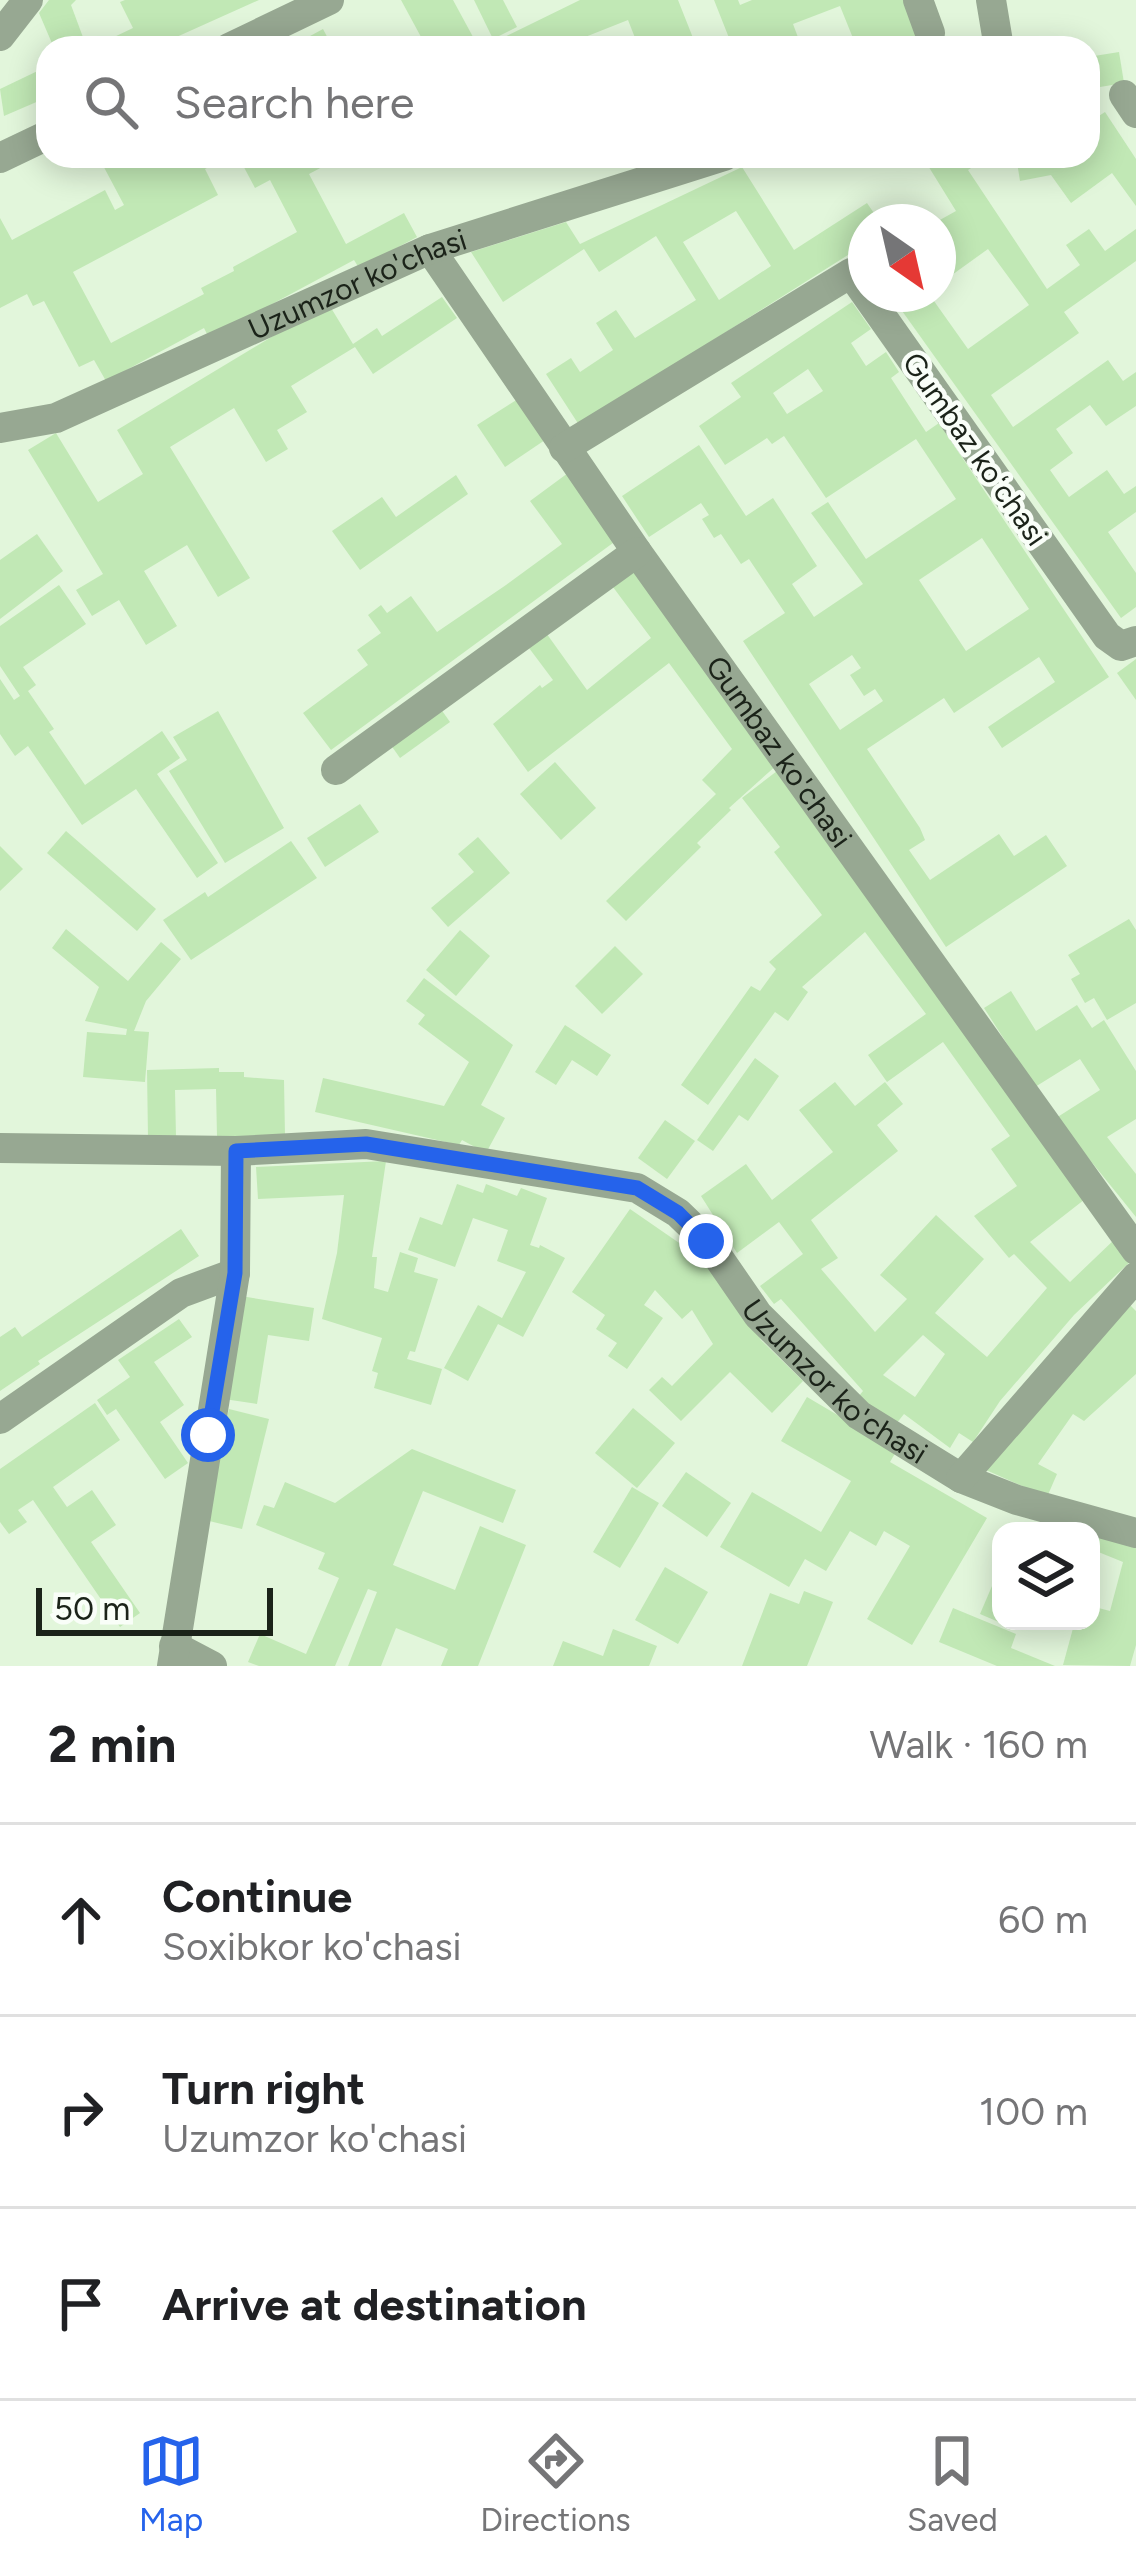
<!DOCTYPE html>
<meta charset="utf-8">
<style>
:root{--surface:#fff;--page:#f6f6f6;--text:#202124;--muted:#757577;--line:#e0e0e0;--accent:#2563eb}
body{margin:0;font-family:Figtree,sans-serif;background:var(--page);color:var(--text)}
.controls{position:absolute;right:36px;bottom:36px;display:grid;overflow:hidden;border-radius:24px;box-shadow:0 6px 30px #0003}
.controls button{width:108px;height:108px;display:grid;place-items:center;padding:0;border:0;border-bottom:3px solid var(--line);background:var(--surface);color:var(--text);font:60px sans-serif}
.compass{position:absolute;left:848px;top:204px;width:108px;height:108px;border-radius:50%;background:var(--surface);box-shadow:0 6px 30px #0003;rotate:146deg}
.scale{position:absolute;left:36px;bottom:30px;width:237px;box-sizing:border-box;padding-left:12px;border:6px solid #1b2319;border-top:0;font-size:33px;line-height:42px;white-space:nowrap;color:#1b2319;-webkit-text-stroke:9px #f9fef8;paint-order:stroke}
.stop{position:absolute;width:36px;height:36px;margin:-27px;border:9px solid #2563eb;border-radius:50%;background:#fff}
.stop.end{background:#2563eb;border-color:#fff;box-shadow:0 3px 12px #0008}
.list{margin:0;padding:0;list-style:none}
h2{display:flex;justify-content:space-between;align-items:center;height:156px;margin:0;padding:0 48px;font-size:51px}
h2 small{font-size:39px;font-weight:400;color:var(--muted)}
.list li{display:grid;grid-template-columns:78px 1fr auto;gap:36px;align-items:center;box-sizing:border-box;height:192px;padding:0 48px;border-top:3px solid var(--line)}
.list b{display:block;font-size:45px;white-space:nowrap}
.list p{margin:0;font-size:39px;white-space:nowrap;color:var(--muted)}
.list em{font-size:39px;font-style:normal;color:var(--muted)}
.icon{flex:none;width:66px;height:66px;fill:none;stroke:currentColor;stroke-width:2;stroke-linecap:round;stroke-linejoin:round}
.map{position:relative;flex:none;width:1136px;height:1666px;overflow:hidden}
.search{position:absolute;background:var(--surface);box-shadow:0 6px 30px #0003;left:36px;right:36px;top:36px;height:132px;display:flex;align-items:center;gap:30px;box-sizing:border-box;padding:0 42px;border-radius:36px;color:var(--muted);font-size:45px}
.sheet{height:732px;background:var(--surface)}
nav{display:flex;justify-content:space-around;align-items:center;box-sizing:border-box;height:168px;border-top:3px solid var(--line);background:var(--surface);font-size:33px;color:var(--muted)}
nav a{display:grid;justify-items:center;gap:6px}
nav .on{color:var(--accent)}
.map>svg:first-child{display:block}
</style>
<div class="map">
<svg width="1136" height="1666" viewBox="0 0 1136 1666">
<rect width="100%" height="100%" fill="#e2f6db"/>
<!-- building -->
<g fill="#c1e8b5" fill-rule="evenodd">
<path d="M49 0H76L71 5 87 48H54L39 13Z"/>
<path d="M125 0H259L152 48H91L133 28 120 2Z"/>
<path d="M401 0H453L479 48H427Z"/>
<path d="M474 0H503L517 27 493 39Z"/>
<path d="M580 0H678L697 48H639L628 20 570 43 572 48H482Z"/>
<path d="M714 0H738L740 5 752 0H904L923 48H857L840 6 793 24 802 48H733Z"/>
<path d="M323 29 333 48H288Z"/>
<path d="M1119 52 1124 83 1088 89V57Z"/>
<path d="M48 66V97L4 116 0 89Z"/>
<path d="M1105 112 1136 159V206L1112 173 1071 203 1051 175 1020 181 1016 156H1088V123Z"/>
<path d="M98 156H157L161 162 172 156H229L205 169 218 195 73 272 111 343 204 294 201 288 234 271 233 267 297 232 270 180 255 188 238 156H343L309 174 346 244 404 213 417 237 359 268 354 260 209 338 204 328 106 381 94 360 79 367 44 301 33 306 27 294 0 308V218L12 240 105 190 115 210 124 205Z"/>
<path d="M922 156H990L968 170 1047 289 1080 265 1066 245 1089 229 1105 251 1136 229V261L1064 312 1079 333 991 395 1013 427 1108 360 1123 381 1136 372V406L1106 426 1090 405 1056 429 1073 453 1050 470 1069 497 1107 470 1124 494 1136 486V512L1108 532 1136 573V607L1121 618 890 294H929L968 349 1029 305 988 249 938 285V221L956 211Z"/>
<path d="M742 167 794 250 867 203 880 222H866V259L859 248 579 425 546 374 571 358 580 372 613 350 596 323 616 310 635 338 696 300 656 236 599 272 584 249 503 302 471 252 566 222 580 244ZM736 211 771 266 719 300 683 242Z"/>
<path d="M442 297 457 318 373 374 355 347 291 386 307 412 277 430 288 449 266 462 234 408 170 447 250 578 218 597 187 545 144 571 177 626 146 645 119 600 92 616 76 590 103 574 28 450 56 433 98 502 143 474 117 430 328 303 353 344 377 328 382 336Z"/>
<path d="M852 302 871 329 851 343 866 366 886 352 899 372 891 378 926 432 939 423 1109 677 1002 748 988 727 1055 682 1039 657 954 713 944 698 867 749 920 828 925 840 909 850 930 880 999 834 1014 856 1046 835 1067 866 946 947 743 641 785 613 749 559 741 564 721 534 714 538 702 519 709 515 701 503 649 537 622 496 699 445 746 516 773 498 817 566 792 584 814 617 863 584 811 513 828 502 866 559 956 499 916 439 826 498 784 436 772 444 767 438 725 465 699 426 741 397 731 383ZM808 369 823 391 787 414 773 393ZM982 538 1029 609 966 651 919 580ZM852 655 861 668 850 675 864 696 875 689 883 701 840 730 809 684Z"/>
<path d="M518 399 545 440 505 467 477 425Z"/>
<path d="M568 473 617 540 331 750 303 713 368 665 357 650 381 633 368 615 381 605 387 613 411 596 437 632 506 585 562 544 530 501Z"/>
<path d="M456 475 468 494 360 570 332 531 382 497 396 517Z"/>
<path d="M37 534 63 571 0 619V560Z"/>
<path d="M630 561 778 764 729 808 731 810 697 843 701 847 626 921 606 901 716 794 702 780 732 749 669 663 528 772 493 724 540 685 542 688 553 680 526 644 544 630 587 690 651 638 607 579Z"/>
<path d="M59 585 86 624 23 667 36 685 28 691 54 729 49 732 85 785 162 731 180 758 157 774 218 863 197 878 136 789 82 825 28 746 15 756 0 734V679L14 700 20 696 0 666V626Z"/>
<path d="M1136 659V700L1117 673Z"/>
<path d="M438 705 450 722 400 758 388 741Z"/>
<path d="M218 711 284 828 225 863 169 771 187 760 173 737Z"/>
<path d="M555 762 596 808 561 840 520 794Z"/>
<path d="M777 771 1089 1196 1030 1242 1070 1282 1117 1237 1135 1257 1074 1315 1000 1401 973 1442 959 1433 950 1448 904 1414 896 1424 858 1397 863 1391 781 1299 774 1304 760 1286 803 1254 779 1222 737 1253 701 1196 746 1164 772 1200 833 1152 799 1110 835 1082 855 1106 885 1082 903 1104 877 1125 898 1151 811 1220 838 1258 821 1269 875 1332 907 1299 880 1275 936 1215 984 1259 935 1313 987 1357 1047 1288 1014 1254 1009 1258 974 1216 1017 1186 991 1149 1010 1136 943 1042 887 1082 868 1055 926 1014 865 932 802 987 808 992 788 1021 775 1012 708 1105 681 1085 751 986 760 991 776 969 769 962 822 915 774 852 780 847 742 798ZM923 1335 945 1354 915 1397 883 1375Z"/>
<path d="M360 804 379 832 325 867 307 838Z"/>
<path d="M66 831 156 909 137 931 47 853Z"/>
<path d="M478 837 510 873 448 927 431 908 474 872 458 854Z"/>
<path d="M291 841 317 878 191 960 163 920 205 892 208 897Z"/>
<path d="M0 846 23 869 0 891Z"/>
<path d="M1129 919 1136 930V1003L1107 1020 1094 998 1085 1003 1071 979 1080 974 1068 955Z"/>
<path d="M66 929 128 981 161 942 181 959 146 1001 134 1031 149 1032 145 1082 83 1077 87 1032 126 1035 127 1029 85 1021 99 987 52 948Z"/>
<path d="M460 930 490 956 456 996 426 970Z"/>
<path d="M615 946 643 974 602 1014 575 986Z"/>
<path d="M424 978 513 1045 481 1105 505 1118 486 1153 462 1140 459 1145 315 1112 323 1078 444 1106 469 1062 418 1024 425 1015 406 1001Z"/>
<path d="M1011 991 1036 1031 1077 1005 1092 1028 1104 1020 1136 1071V1119L1107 1137 1136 1174V1217L1056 1118 1100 1090 1080 1059 1035 1087 984 1008Z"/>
<path d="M565 1025 611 1055 597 1076 572 1060 556 1085 535 1072Z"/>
<path d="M755 1058 779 1076 748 1121 739 1115 713 1151 697 1140Z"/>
<path d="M219 1068V1072H244V1077L284 1080 285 1136 217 1137 216 1089 175 1090 176 1137 148 1138 147 1070Z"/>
<path d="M665 1120 695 1141 667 1179 638 1158Z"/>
<path d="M386 1161 372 1257H377L374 1288 388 1292 400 1252 418 1258 414 1272 438 1279 415 1352 410 1351 407 1359 442 1369 431 1405 374 1388 378 1373 372 1371 382 1338 322 1319 337 1253 344 1195 258 1199 256 1167Z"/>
<path d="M457 1184 483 1193 486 1184 517 1196 521 1188 547 1198 530 1245 539 1248 540 1245 565 1258 523 1337 498 1324 468 1381 444 1368 478 1305 502 1318 526 1272 497 1261 508 1230 473 1218 455 1267 408 1250 420 1217 442 1225Z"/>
<path d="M630 1209 685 1247 691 1241 730 1285 761 1340 803 1381 772 1413 730 1372 681 1421 649 1390 662 1377 672 1386 713 1344 692 1310 682 1319 655 1290 644 1305 663 1318 627 1369 608 1356 617 1343 596 1329 605 1315 572 1292Z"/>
<path d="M181 1229 199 1256 38 1361 40 1364 0 1391V1337L15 1327 22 1337Z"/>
<path d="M241 1296 314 1308 309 1341 268 1335 257 1404 224 1399Z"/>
<path d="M1130 1305 1136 1311V1374L1084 1421 1073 1414 1038 1464 1057 1474 1047 1497 986 1470Z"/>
<path d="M179 1319 192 1337 154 1362 184 1405 160 1422 188 1463 165 1479 116 1409 107 1415 97 1400 130 1377 118 1360Z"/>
<path d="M807 1397 897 1450 890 1462 987 1518 912 1645 867 1619 910 1546 884 1531 876 1546 850 1531 826 1571 805 1559 789 1587 720 1547 752 1492 821 1532 851 1481 781 1441Z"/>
<path d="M95 1403 120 1440 53 1487 67 1507 92 1490 116 1525 91 1542 140 1613 120 1627 33 1500 18 1510 27 1522 9 1534 0 1522V1469Z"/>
<path d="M633 1408 675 1443 637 1488 595 1453Z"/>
<path d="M229 1409 269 1419 242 1529 201 1519Z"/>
<path d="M412 1449 516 1490 503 1523 423 1491 393 1565 455 1590 480 1526 526 1545 478 1666H441L448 1649 396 1628 381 1666H348L377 1592 368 1589 335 1666H259L248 1662 260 1634 306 1654 339 1578 318 1569 325 1553 256 1525 264 1505 274 1508 285 1482 335 1503Z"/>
<path d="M686 1472 731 1503 707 1537 662 1506Z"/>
<path d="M632 1487 659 1503 620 1568 593 1552Z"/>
<path d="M1062 1518 1136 1545V1645L1130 1666 1063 1665 1075 1621H1091V1606L1110 1611 1123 1562 1091 1549V1531H1057Z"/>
<path d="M1001 1565V1623L980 1614Z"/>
<path d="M665 1567 708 1592 678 1644 635 1620Z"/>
<path d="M804 1591 833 1602 807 1666H742L770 1593 799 1604Z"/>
<path d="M953 1608 1016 1634 1011 1648 1055 1666H997L939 1642Z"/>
<path d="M613 1629 657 1646 649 1666H553L563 1641 603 1656Z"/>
</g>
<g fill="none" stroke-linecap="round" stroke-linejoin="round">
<!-- minor -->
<g stroke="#97a892" stroke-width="30">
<path d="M918 0 930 33"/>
<path d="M991 0 999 48"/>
<path d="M0 36 28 0"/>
<path d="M229 48 329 0"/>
<path d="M1124 95 1136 113"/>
<path d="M0 158 48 135"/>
<path id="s1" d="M430 249 637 552 1136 1250"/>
<path id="s2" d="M0 428 56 418 430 249 724 156"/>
<path d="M564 448 851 273 1107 636 1121 646 1136 641"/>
<path d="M336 770 637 552"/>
<path id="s3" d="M0 1148 236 1151 366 1144 637 1188 678 1213 707 1241 758 1315 859 1415 961 1478 1017 1500 1136 1533"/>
<path d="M0 1419 181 1293 235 1273"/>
<path d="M961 1478 1136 1277"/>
<path d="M174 1646 212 1666"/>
<path d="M172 1666 235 1273 236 1151"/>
</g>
</g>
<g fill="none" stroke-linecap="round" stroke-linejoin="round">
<!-- route -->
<path stroke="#2563eb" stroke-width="15" d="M208 1435 235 1273 236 1151 366 1144 637 1188 678 1213 706 1241"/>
</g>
<g text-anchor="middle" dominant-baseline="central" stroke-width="9" stroke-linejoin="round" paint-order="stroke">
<!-- street labels -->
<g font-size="30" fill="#1b2319" stroke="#f9fef8">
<text stroke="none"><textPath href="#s2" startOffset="387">Uzumzor ko'chasi</textPath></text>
<text transform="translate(975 449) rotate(55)">Gumbaz koʻchasi</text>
<text stroke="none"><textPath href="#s1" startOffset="612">Gumbaz ko'chasi</textPath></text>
<text stroke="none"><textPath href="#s3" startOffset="921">Uzumzor ko'chasi</textPath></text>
</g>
</g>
</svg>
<div class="controls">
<button><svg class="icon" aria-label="layers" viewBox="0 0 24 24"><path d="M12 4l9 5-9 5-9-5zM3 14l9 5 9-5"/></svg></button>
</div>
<svg class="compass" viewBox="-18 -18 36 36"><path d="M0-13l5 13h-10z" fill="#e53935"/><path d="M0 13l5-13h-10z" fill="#757577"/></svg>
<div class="scale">50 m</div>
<div class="stop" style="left:208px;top:1435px"></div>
<div class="stop end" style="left:706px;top:1241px"></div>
<div class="search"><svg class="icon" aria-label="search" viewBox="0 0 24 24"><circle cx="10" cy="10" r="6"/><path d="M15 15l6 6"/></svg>Search here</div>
</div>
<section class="sheet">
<h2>2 min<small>Walk · 160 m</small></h2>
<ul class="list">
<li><svg class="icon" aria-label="ahead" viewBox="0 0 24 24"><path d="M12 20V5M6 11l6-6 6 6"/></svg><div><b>Continue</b><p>Soxibkor ko'chasi</p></div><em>60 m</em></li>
<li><svg class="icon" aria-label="right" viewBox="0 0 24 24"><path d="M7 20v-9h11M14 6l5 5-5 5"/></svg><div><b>Turn right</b><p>Uzumzor ko'chasi</p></div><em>100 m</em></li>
<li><svg class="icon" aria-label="arrive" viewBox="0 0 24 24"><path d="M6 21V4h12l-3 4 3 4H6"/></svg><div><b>Arrive at destination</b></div></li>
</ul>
</section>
<nav>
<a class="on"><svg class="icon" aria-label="map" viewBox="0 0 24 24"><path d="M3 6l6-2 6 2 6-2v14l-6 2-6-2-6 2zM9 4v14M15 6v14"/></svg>Map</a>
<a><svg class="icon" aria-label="directions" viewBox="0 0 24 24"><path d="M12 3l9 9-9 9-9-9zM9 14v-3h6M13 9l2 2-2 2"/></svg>Directions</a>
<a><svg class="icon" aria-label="saved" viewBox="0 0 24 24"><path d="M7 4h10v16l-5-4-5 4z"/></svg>Saved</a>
</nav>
